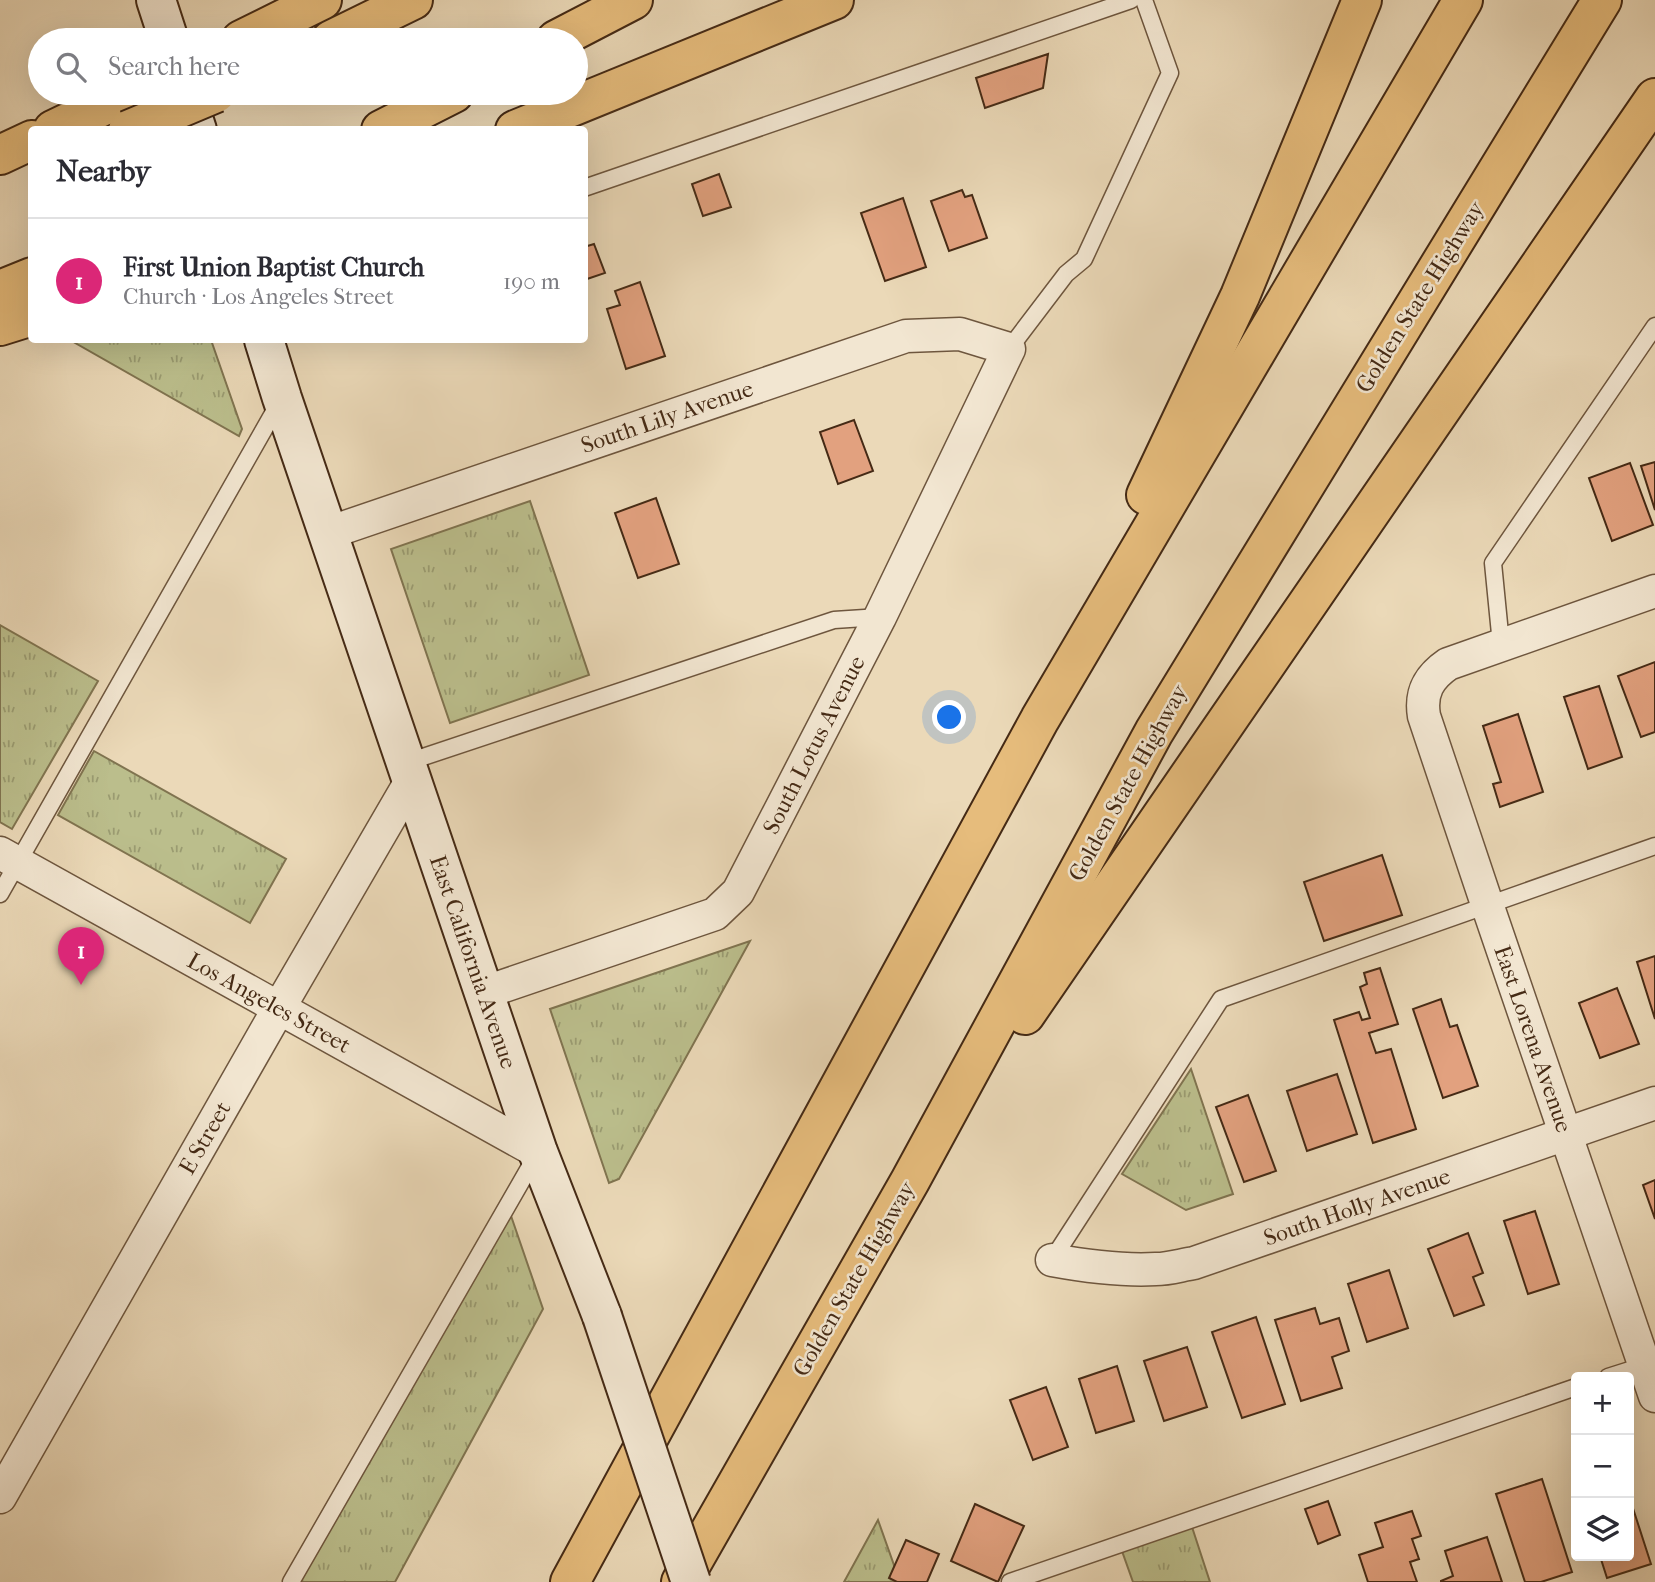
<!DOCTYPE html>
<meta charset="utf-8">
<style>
:root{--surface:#fff;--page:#f7f7f7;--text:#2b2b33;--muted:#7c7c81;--line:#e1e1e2;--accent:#db2777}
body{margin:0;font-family:"IM FELL French Canon",serif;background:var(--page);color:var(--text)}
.controls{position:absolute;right:21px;bottom:21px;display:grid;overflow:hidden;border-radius:7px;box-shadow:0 7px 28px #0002}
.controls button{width:63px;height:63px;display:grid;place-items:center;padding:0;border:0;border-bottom:2px solid var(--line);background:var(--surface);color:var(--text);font:35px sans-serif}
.you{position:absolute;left:950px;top:718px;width:24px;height:24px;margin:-18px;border:5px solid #fff;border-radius:50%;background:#1a73e8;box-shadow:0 0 0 10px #1a73e833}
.badge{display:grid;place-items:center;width:46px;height:46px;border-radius:50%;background:var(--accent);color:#fff;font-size:23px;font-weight:700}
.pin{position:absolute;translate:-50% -58px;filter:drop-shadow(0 2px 4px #0008)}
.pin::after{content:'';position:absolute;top:37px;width:24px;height:21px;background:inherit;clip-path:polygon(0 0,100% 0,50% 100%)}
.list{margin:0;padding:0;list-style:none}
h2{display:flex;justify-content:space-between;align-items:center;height:91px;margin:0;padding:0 28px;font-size:30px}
h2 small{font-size:23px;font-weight:400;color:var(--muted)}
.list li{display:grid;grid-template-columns:46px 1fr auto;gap:21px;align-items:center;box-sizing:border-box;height:126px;padding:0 28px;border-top:2px solid var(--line)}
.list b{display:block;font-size:26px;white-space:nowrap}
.list p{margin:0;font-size:23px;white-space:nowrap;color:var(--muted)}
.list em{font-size:23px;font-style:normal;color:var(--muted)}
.icon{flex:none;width:38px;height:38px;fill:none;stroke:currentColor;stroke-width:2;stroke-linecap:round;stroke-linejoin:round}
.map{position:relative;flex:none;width:1655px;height:1582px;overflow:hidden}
.search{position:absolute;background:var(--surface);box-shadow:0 7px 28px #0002;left:28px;top:28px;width:560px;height:77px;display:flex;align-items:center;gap:18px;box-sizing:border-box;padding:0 24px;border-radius:38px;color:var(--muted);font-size:26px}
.panel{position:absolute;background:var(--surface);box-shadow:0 7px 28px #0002;left:28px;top:126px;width:560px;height:217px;border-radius:7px}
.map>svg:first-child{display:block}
</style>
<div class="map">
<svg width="1655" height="1582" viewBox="0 0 1655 1582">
<defs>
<pattern id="grass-tufts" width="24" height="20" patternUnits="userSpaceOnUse" patternTransform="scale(1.75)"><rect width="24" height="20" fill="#bbbe8c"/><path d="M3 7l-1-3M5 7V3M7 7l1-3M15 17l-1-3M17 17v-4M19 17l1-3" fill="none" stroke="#9a9b71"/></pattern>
</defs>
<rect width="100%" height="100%" fill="#ebd9b8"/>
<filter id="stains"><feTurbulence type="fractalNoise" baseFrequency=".00286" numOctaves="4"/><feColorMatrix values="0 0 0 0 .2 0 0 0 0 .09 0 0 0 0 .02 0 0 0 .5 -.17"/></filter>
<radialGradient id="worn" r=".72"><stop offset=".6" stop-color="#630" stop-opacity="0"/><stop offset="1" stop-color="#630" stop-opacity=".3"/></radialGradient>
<!-- grass -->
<g fill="url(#grass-tufts)" stroke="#807450" stroke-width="2">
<path d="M70 340H211L242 429 239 436Z"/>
<path d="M530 501 589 675 450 723 391 549Z"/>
<path d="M0 625 98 681 12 829 0 822Z"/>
<path d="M94 751 286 859 250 923 58 815Z"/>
<path d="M750 941 619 1179 609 1183 550 1009Z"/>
<path d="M1191 1069 1233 1194 1186 1210 1122 1174Z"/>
<path d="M509 1210 543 1309 395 1582H298Z"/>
<path d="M878 1520 900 1582H844Z"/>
<path d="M1192 1527 1210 1582H1133L1122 1551Z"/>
</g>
<!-- building -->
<g fill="#e2a17f" stroke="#452a15" stroke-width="2">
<path d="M1048 54 1043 88 985 108 976 78Z"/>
<path d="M719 174 731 207 703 216 692 184Z"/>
<path d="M962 190 965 197 972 195 987 238 949 251 931 201Z"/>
<path d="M903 198 926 267 885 281 861 213Z"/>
<path d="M594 244 605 273 584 280V247Z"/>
<path d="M640 282 665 356 626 369 607 309 620 305 615 291Z"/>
<path d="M854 420 873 471 838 484 820 432Z"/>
<path d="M1655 462V510L1641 466Z"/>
<path d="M1630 463 1653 525 1612 541 1589 478Z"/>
<path d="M656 498 679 564 638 578 615 513Z"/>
<path d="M1655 662V732L1641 737 1618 676Z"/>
<path d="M1599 686 1622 757 1588 769 1564 697Z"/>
<path d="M1518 714 1543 792 1500 807 1493 784 1501 782 1483 726Z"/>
<path d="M1382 855 1402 915 1324 941 1304 882Z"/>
<path d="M1655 956V1019L1637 962Z"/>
<path d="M1380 968 1398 1024 1369 1033 1376 1053 1391 1049 1416 1129 1373 1143 1334 1020 1359 1012 1362 1020 1370 1018 1360 987 1367 984 1364 973Z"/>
<path d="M1617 988 1639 1044 1600 1058 1579 1003Z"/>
<path d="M1441 999 1450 1027 1457 1025 1478 1086 1443 1098 1413 1009Z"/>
<path d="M1337 1074 1357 1134 1307 1151 1287 1091Z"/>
<path d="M1248 1095 1276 1171 1244 1182 1216 1107Z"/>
<path d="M1655 1180V1219L1643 1185Z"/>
<path d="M1535 1211 1559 1284 1528 1294 1504 1221Z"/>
<path d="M1468 1233 1483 1273 1473 1277 1484 1305 1454 1316 1428 1249Z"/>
<path d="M1389 1270 1408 1328 1367 1342 1348 1284Z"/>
<path d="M1315 1308 1320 1324 1339 1318 1349 1351 1332 1357 1342 1388 1301 1401 1275 1320Z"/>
<path d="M1256 1317 1285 1404 1242 1418 1212 1332Z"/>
<path d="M1187 1347 1207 1407 1164 1421 1144 1361Z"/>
<path d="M1117 1366 1134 1421 1096 1433 1079 1379Z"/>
<path d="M1046 1387 1068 1447 1033 1460 1010 1400Z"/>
<path d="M1542 1479 1572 1572 1541 1582H1525L1496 1494Z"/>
<path d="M1629 1496 1651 1564 1607 1578 1600 1556H1629Z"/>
<path d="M1328 1501 1340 1535 1318 1544 1305 1509Z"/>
<path d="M975 1504 1024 1526 998 1582 951 1561Z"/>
<path d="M1412 1511 1421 1536 1412 1539 1419 1559 1410 1562 1417 1582H1368L1359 1555 1383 1547 1375 1523Z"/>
<path d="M1487 1537 1502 1582H1441V1581L1453 1576 1445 1551Z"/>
<path d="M906 1540 939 1554 927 1582H897L889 1578Z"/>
</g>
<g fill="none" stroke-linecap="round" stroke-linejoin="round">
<defs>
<g id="lane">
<path d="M584 188 1131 0"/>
<path d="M1009 349 1066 274 1084 259 1170 73 1144 0"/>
<path d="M1501 644 1493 563 1655 326"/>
<path d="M405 763 834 620 880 617"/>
<path d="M0 894 279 403"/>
<path d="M1052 1260 1221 999 1655 846"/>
<path d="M1608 1377 1649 1364"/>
<path d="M291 1582 536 1156"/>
<path d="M1010 1582 1576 1387"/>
</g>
<g id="street">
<path d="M328 533 906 336 960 334 1009 349 880 617 738 892 715 914 483 993"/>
<path d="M1655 591 1448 664C1429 677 1420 692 1424 716L1487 904 1655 1396"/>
<path d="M0 853 538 1152"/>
<path d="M1052 1260C1085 1266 1121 1271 1156 1269 1169 1269 1181 1265 1194 1263L1655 1103"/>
<path d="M0 1497 279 1008 411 781"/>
</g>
<g id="secondary">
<path d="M156 0 169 40"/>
<path d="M185 93 197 130"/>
<path d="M264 340 282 398 538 1152 602 1316"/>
</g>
<g id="highway">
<path d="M241 40 322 0"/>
<path d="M331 40 413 0"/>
<path d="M556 40 633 0"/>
<path d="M53 130 130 93"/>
<path d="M381 130 454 93"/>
<path d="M515 130 834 0"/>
<path d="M0 155 32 140"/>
<path d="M0 290 32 277"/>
<path d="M0 326 32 316"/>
<path d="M1146 495 1240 296 1362 0"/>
<path d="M1025 1015 1655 98"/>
<path d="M570 1582 1040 719 1463 0"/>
<path d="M681 1582 910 1181 1154 732 1602 0"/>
</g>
</defs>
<!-- lane casing -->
<use href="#lane" stroke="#6e563e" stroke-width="19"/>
<!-- street casing -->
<use href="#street" stroke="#6e563e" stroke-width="35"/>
<!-- secondary casing -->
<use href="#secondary" stroke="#452a15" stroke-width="42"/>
<!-- highway casing -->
<use href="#highway" stroke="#452a15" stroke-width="42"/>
<!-- lane -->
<use href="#lane" stroke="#f2e6d1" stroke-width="16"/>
<!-- street -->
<use href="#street" stroke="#f2e6d1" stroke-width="32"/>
<!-- secondary -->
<use href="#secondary" stroke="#f2e6d1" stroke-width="38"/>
<!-- highway -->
<use href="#highway" stroke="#e6bc7c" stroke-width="38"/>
<defs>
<path id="secondary-bridge" d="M602 1316 691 1582"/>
<path id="highway-bridge" d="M128 130 216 93"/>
</defs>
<!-- secondary-bridge casing -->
<use href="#secondary-bridge" stroke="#452a15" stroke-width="42" stroke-linecap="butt"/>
<!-- highway-bridge casing -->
<use href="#highway-bridge" stroke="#452a15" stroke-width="42" stroke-linecap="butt"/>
<!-- secondary-bridge -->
<use href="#secondary-bridge" stroke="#f2e6d1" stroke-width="38"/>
<!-- highway-bridge -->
<use href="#highway-bridge" stroke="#e6bc7c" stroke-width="38"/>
</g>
<g text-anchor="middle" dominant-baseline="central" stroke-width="5" stroke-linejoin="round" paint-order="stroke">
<!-- street labels -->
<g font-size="23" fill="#452a15" stroke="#f2e6d1">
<text transform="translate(1420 297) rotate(-58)">Golden State Highway</text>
<text transform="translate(667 417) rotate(-19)">South Lily Avenue</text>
<text transform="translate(814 745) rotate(-63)">South Lotus Avenue</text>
<text transform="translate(1128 783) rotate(-61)">Golden State Highway</text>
<text transform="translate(473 962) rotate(71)">East California Avenue</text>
<text transform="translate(269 1003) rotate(29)">Los Angeles Street</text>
<text transform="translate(1533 1039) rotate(71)">East Lorena Avenue</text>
<text transform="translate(205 1138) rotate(-60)">E Street</text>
<text transform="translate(1357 1207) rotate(-19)">South Holly Avenue</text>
<text transform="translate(854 1279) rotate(-60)">Golden State Highway</text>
</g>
</g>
<rect width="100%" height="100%" filter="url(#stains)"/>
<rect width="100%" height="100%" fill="url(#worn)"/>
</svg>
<div class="controls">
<button>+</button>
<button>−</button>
<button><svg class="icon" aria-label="layers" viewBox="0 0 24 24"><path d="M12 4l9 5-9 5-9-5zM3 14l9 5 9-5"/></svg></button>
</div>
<div class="you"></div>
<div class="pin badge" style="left:81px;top:985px">1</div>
<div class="search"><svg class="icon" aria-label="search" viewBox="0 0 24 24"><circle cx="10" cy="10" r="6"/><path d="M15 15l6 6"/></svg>Search here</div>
<section class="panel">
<h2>Nearby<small></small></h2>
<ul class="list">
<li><span class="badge">1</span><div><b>First Union Baptist Church</b><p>Church · Los Angeles Street</p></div><em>190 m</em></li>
</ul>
</section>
</div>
